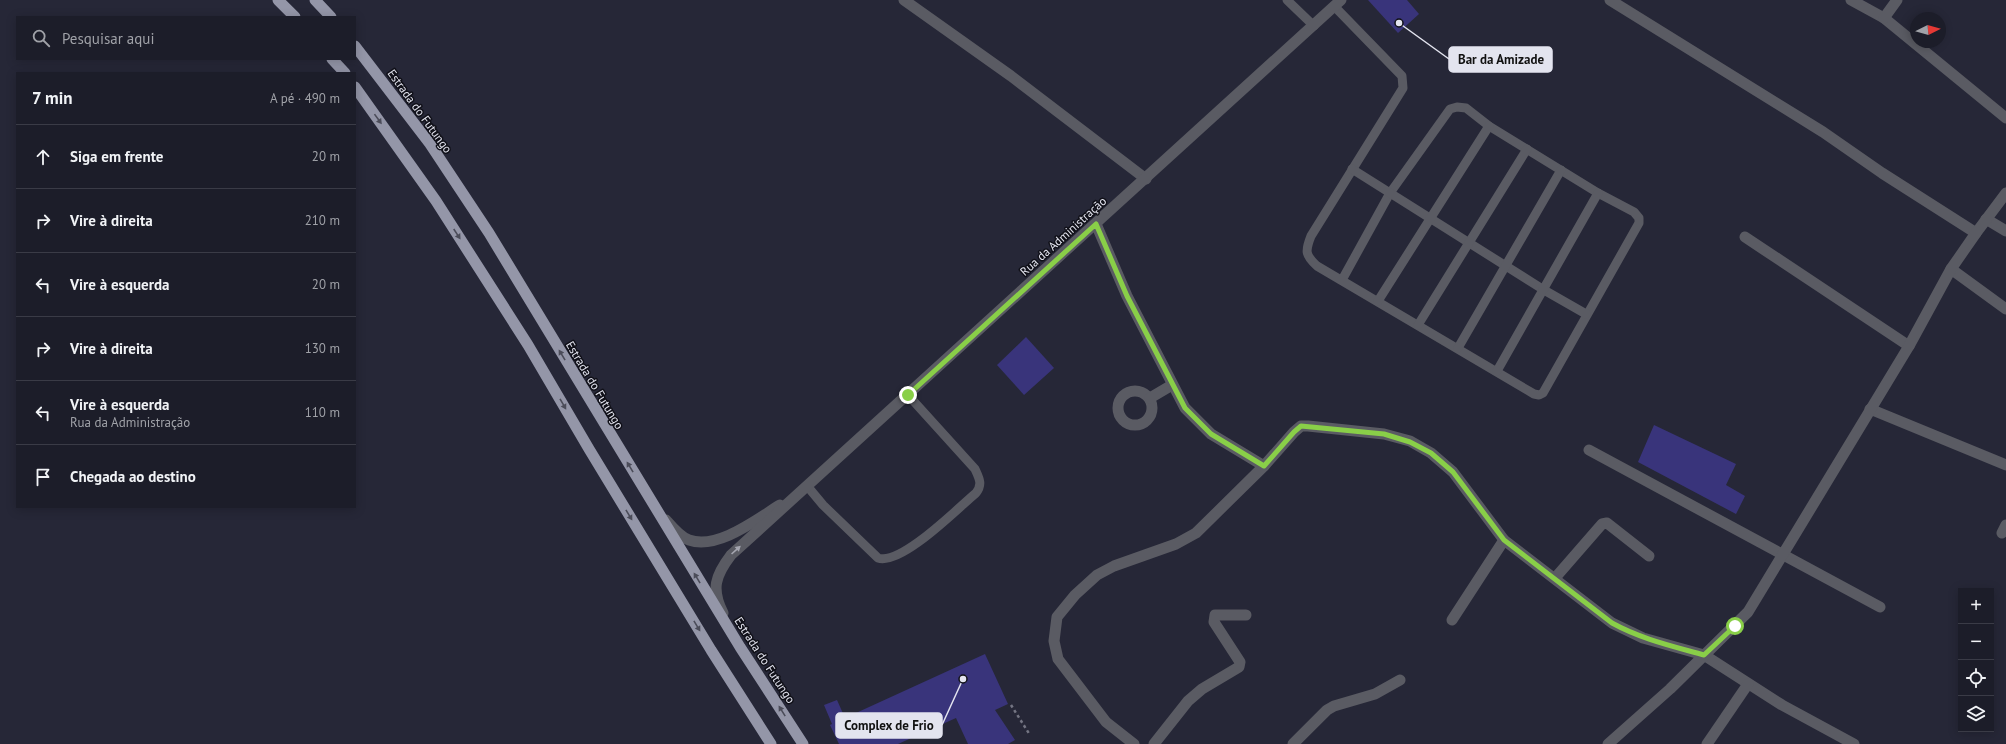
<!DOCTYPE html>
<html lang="pt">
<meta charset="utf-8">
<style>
:root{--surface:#1c1d29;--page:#252631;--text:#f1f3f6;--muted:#a0a2a8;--line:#3a3b46}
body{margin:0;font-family:"PT Sans",sans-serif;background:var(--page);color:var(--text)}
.controls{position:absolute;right:12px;bottom:12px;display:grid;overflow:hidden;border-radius:0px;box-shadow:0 2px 10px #0003}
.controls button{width:36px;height:36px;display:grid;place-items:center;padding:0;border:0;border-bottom:1px solid var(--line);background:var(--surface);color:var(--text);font:20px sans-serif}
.compass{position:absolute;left:1910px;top:12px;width:36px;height:36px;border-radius:50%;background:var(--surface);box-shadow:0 2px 10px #0003;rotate:85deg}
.stop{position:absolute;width:12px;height:12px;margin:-9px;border:3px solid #89cf48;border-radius:50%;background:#fff}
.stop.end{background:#89cf48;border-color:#fff;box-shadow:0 1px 4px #0008}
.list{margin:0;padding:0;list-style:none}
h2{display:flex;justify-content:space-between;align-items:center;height:52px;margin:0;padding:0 16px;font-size:17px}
h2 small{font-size:13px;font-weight:400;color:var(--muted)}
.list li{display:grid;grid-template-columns:26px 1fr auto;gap:12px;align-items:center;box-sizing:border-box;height:64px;padding:0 16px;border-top:1px solid var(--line)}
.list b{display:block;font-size:15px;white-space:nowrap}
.list p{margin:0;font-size:13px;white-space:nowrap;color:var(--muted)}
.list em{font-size:13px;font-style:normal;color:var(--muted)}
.icon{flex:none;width:22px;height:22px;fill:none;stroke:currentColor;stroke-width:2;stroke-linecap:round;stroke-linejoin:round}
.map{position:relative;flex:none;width:2006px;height:744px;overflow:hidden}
.search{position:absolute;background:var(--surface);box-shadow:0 2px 10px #0003;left:16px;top:16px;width:340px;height:44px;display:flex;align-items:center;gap:10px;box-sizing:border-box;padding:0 14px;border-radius:0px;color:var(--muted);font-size:15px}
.panel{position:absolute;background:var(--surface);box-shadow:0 2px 10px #0003;left:16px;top:72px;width:340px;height:436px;border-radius:0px}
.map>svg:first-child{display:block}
</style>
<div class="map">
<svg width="2006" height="744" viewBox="0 0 2006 744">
<rect width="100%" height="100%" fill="#262737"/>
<!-- building -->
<g fill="#39347b">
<path d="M1368 0H1407L1419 14 1398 33Z"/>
<path d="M1026 337 1054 368 1024 395 997 365Z"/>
<path d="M1654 425 1736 464 1726 485 1745 496 1736 514 1638 462Z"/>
<path d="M985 654 1008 704 995 710 1015 740 1008 744H968L956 718 898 744H839L830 725 832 724 824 705 837 700 845 718Z"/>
</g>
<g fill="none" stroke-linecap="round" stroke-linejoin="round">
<!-- path -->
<path stroke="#747583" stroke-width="2.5" stroke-dasharray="3 3" stroke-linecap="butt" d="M1011 705 1030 735"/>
<!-- service -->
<g stroke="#5a5b63" stroke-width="9">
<path d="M1287 0 1314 26"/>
<path d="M1334 6 1402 76 1403 88 1311 236C1305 251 1305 255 1317 266L1534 394 1539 395 1543 393 1639 223V218L1634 212 1598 193 1489 126 1466 108 1457 107 1450 109 1390 193 1342 280"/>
<path d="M1352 169 1544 290 1586 314"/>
<path d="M1378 301 1489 126"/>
<path d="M1418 325 1527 149"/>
<path d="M1458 348 1561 170"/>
<path d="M1497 371 1598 193"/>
<path d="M808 487 823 505 878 558C901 566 958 508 976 493 983 484 979 478 975 469L908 395"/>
</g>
<!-- minor -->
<g stroke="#5a5b63" stroke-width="11">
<path d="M904 0 1011 76 1146 179"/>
<path d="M1610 0 1823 132 1882 173 1976 233"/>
<path d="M1851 0 1884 18 2006 118"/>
<path d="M1884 18 1897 0"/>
<path d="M1986 219 2006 231"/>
<path d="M1096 224 1127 296 1185 408 1211 434 1264 466"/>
<path d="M1745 237 1909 346"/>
<path d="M1951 269 2006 309"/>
<circle cx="1135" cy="408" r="17"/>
<path d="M1150 398 1172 385"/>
<path d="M1870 409 2006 465"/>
<path d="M1589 450 1880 607"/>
<path d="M2002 533 2006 525"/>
<path d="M1555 578 1602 524 1607 523 1649 556"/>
<path d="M1452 620 1504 540"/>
<path d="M1134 744 1106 722 1058 659 1054 641 1057 617 1075 595 1097 575 1114 566 1176 544 1196 533 1264 466 1294 432 1301 426H1308L1384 434 1410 441 1431 453 1453 472 1504 540 1612 623 1643 638 1704 655 1782 705 1854 744"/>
<path d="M1154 744 1188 701 1202 689 1239 667 1240 662 1214 622 1215 615H1246"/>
<path d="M1293 744 1327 710 1334 706 1375 694 1400 680"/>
<path d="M1608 744 1670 689 1748 612 1909 346 1951 269 1976 233 2006 193"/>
<path d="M1707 744 1748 684"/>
</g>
<!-- tertiary -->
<g stroke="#5a5b63" stroke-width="11">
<path d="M666 520C672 527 680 537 689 540 718 550 757 519 780 505"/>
<path d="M723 613C711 589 715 576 731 555L1341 0"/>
</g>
<!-- trunk -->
<g stroke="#9496a8" stroke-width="11">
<path d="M278 0 295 17"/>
<path d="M315 0 331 17"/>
<path d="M355 46 430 144 489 233 740 647 803 744"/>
<path d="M332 59 345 73"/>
<path d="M355 87 436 201 528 345 589 449 711 650 771 744"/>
</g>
</g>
<!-- one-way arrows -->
<defs><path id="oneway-solid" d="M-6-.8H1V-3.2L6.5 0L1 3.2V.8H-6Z"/></defs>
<g fill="#4b4c59">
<use href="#oneway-solid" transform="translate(378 119) rotate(54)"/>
<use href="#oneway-solid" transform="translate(457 234) rotate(57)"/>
<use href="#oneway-solid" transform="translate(562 355) rotate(-121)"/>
<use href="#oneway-solid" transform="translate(563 404) rotate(60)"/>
<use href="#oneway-solid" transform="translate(630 467) rotate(-121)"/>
<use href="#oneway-solid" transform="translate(629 515) rotate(59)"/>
<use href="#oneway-solid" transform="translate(697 578) rotate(-121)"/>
<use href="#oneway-solid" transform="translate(697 626) rotate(59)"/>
<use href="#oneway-solid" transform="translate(782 711) rotate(-122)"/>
</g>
<use fill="#a5a6b0" href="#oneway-solid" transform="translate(736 550) rotate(-42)"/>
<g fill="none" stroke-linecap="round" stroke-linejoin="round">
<!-- route -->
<path stroke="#89cf48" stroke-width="5" d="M908 395 1096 224 1127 296 1185 408 1211 434 1264 466 1294 432 1301 426 1384 434 1410 442 1431 453 1453 472 1504 540 1612 623C1641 639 1672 646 1704 655L1735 626"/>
</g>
<g text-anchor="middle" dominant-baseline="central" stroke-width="3" stroke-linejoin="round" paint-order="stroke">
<!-- street labels -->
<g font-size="12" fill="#e3e4ef" stroke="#101018">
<text transform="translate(420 111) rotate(54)">Estrada do Futungo</text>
<text transform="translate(1063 236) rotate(-42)">Rua da Administração</text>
<text transform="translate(595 385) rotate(59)">Estrada do Futungo</text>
<text transform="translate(765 660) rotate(57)">Estrada do Futungo</text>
</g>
</g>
<!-- callouts -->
<path fill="none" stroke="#e3e4ef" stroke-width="1.5" d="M1399 23L1449 59M963 679L942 725"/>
<g fill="#e3e4ef" stroke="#101018" stroke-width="1.5">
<circle cx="1399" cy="23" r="4"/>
<circle cx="963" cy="679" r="4"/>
</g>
<g fill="#e3e4ef" stroke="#e3e4ef" stroke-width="1.5">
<rect x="1449" y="47" width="103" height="25" rx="4"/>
<rect x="836" y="713" width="106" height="25" rx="4"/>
</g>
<g font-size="13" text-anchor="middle" font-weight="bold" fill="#111">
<text x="1501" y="64">Bar da Amizade</text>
<text x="889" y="730">Complex de Frio</text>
</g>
</svg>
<div class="controls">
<button>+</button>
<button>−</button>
<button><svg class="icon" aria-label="locate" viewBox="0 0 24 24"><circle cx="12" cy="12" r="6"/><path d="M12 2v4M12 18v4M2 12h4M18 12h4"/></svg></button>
<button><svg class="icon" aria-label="layers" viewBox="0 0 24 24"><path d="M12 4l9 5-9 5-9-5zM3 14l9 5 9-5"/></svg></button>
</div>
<svg class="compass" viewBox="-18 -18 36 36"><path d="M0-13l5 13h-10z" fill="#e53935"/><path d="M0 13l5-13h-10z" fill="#a0a2a8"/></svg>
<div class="stop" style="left:1735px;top:626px"></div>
<div class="stop end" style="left:908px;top:395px"></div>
<div class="search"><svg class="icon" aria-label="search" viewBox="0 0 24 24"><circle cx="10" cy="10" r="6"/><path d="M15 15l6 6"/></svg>Pesquisar aqui</div>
<section class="panel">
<h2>7 min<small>A pé · 490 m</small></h2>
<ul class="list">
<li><svg class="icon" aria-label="ahead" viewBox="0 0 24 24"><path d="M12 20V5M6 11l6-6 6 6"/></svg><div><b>Siga em frente</b></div><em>20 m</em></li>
<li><svg class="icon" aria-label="right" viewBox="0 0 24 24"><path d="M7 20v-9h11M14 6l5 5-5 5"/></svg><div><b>Vire à direita</b></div><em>210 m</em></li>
<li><svg class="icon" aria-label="left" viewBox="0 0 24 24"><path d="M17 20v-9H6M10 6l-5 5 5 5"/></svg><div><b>Vire à esquerda</b></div><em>20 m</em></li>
<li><svg class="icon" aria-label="right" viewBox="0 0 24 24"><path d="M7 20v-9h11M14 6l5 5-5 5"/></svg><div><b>Vire à direita</b></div><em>130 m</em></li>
<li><svg class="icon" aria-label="left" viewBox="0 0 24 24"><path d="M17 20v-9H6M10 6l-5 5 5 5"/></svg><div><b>Vire à esquerda</b><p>Rua da Administração</p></div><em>110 m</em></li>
<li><svg class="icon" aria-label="arrive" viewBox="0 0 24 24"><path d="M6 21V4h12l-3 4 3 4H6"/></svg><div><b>Chegada ao destino</b></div></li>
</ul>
</section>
</div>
